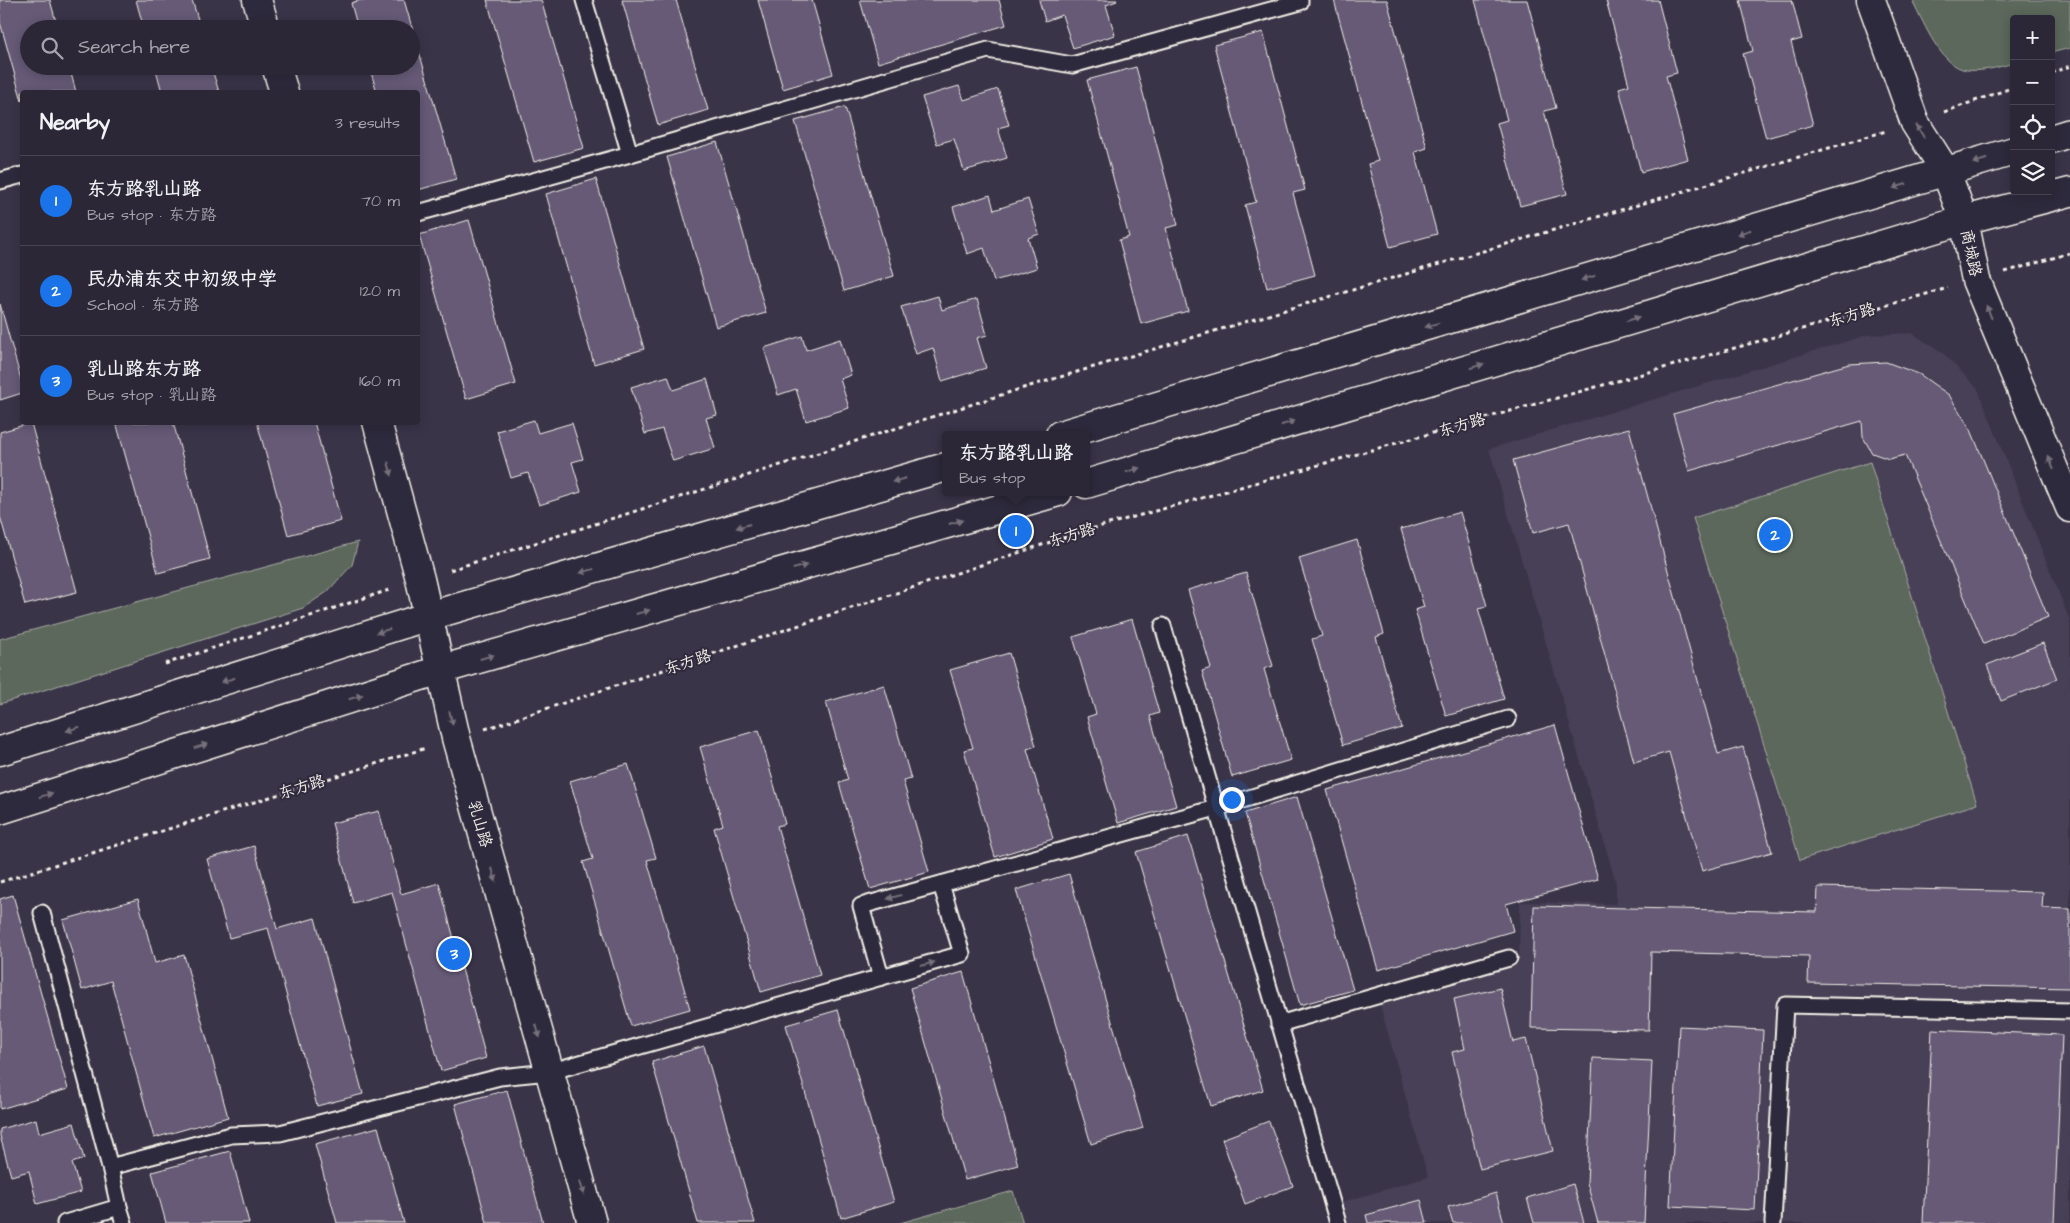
<!DOCTYPE html>
<meta charset="utf-8">
<style>
:root{--surface:#2c2737;--page:#342f3f;--text:#f1f3f6;--muted:#a6a5ad;--line:#484452;--accent:#1a73e8}
body{margin:0;font-family:"Architects Daughter","LXGW WenKai TC",sans-serif;background:var(--page);color:var(--text)}
.controls{position:absolute;right:15px;top:15px;display:grid;overflow:hidden;border-radius:5px;box-shadow:0 2px 12px #0003}
.controls button{width:45px;height:45px;display:grid;place-items:center;padding:0;border:0;border-bottom:1px solid var(--line);background:var(--surface);color:var(--text);font:25px sans-serif}
.you{position:absolute;left:1231px;top:799px;width:18px;height:18px;margin:-12px;border:4px solid #fff;border-radius:50%;background:#1a73e8;box-shadow:0 0 0 8px #1a73e833}
.badge{display:grid;place-items:center;width:32px;height:32px;border-radius:50%;background:var(--accent);color:#fff;font-size:16px;font-weight:700}
.pin{position:absolute;translate:-50% -50%;border:2px solid #fff;box-shadow:0 1px 5px #0006}
.popup{position:absolute;left:942px;top:431px;width:148px;height:65px;box-sizing:border-box;display:grid;place-content:center;border-radius:5px;background:var(--surface);filter:drop-shadow(0 1px 4px #0005);font-size:16px;white-space:nowrap;color:var(--muted)}
.popup b{font-size:19px;color:var(--text)}
.popup::after{content:'';position:absolute;left:50%;top:100%;margin-left:-10px;border:10px solid transparent;border-top-color:var(--surface)}
.list{margin:0;padding:0;list-style:none}
h2{display:flex;justify-content:space-between;align-items:center;height:65px;margin:0;padding:0 20px;font-size:21px}
h2 small{font-size:16px;font-weight:400;color:var(--muted)}
.list li{display:grid;grid-template-columns:32px 1fr auto;gap:15px;align-items:center;box-sizing:border-box;height:90px;padding:0 20px;border-top:1px solid var(--line)}
.list b{display:block;font-size:19px;white-space:nowrap}
.list p{margin:0;font-size:16px;white-space:nowrap;color:var(--muted)}
.list em{font-size:16px;font-style:normal;color:var(--muted)}
.icon{flex:none;width:28px;height:28px;fill:none;stroke:currentColor;stroke-width:2;stroke-linecap:round;stroke-linejoin:round}
.map{position:relative;flex:none;width:2070px;height:1223px;overflow:hidden}
.search{position:absolute;background:var(--surface);box-shadow:0 2px 12px #0003;left:20px;top:20px;width:400px;height:55px;display:flex;align-items:center;gap:12px;box-sizing:border-box;padding:0 18px;border-radius:28px;color:var(--muted);font-size:19px}
.panel{position:absolute;background:var(--surface);box-shadow:0 2px 12px #0003;left:20px;top:90px;width:400px;height:335px;border-radius:5px}
.map>svg:first-child{display:block}
</style>
<div class="map">
<svg width="2070" height="1223" viewBox="0 0 2070 1223">
<rect width="100%" height="100%" fill="#3a3449"/>
<filter id="ink" filterUnits="userSpaceOnUse"><feTurbulence type="fractalNoise" baseFrequency=".02" numOctaves="2"/><feDisplacementMap in="SourceGraphic" scale="10" xChannelSelector="R" yChannelSelector="G"/><feConvolveMatrix kernelMatrix="1 2 1 2 8 2 1 2 1" color-interpolation-filters="sRGB"/></filter>
<g filter="url(#ink)">
<!-- built -->
<path fill="#473f57" d="M1912 333 1943 353 1978 389 2070 621V1223H1338L1332 1205 1428 1177 1380 1005 1519 963 1520 902 1616 904V883L1489 449 1867 335Z"/>
<!-- green -->
<g fill="#5c675b" stroke="#a8aca2">
<path d="M1919 0H2070V48L2051 53V19H2014V63C1998 67 1984 72 1967 70 1941 67 1924 23 1913 2Z"/>
<path d="M1870 462 1977 804 1800 860 1693 518Z"/>
<path d="M358 542 352 565 327 592 303 608 0 704V639Z"/>
<path d="M1013 1191 1023 1223H900Z"/>
</g>
<!-- building -->
<g fill="#665a77" stroke="#f4f1e8">
<path d="M0 0H50L58 29H29V66H69L76 92H22V101L0 22Z"/>
<path d="M136 0H192L201 29H144Z"/>
<path d="M361 0H404L456 179 418 190V92H377L369 66H411V29H358L351 3Z"/>
<path d="M487 0H541L584 148 534 162Z"/>
<path d="M622 0H676L708 110 658 125Z"/>
<path d="M758 0H812L833 74 783 89Z"/>
<path d="M860 0H999L1006 25 878 63Z"/>
<path d="M1039 0H1117V1L1106 5 1115 35 1073 48 1062 15 1045 21Z"/>
<path d="M1334 0H1387L1427 148 1415 152 1437 234 1390 247 1368 164 1378 161Z"/>
<path d="M1475 0H1527L1556 108 1544 111 1567 194 1520 206 1497 123 1507 120Z"/>
<path d="M1606 0H1658L1677 73 1666 76 1688 159 1641 172 1619 88 1629 85Z"/>
<path d="M1740 0H1792L1802 39 1791 42 1813 125 1766 138 1743 54 1753 51Z"/>
<path d="M1263 32 1305 190 1293 193 1315 275 1267 288 1245 205 1256 202 1214 45Z"/>
<path d="M155 66H211L219 92H162Z"/>
<path d="M1136 67 1178 225 1166 228 1188 311 1141 324 1119 240 1129 237 1087 80Z"/>
<path d="M959 86 964 100 998 89 1009 125 998 128 1007 158 964 171 954 139 937 144 922 97Z"/>
<path d="M845 107 894 276 844 291 795 121Z"/>
<path d="M717 142 766 313 716 327 667 157Z"/>
<path d="M596 179 644 349 594 364 546 194Z"/>
<path d="M990 195 994 210 1028 199 1039 234 1028 238 1037 268 994 281 984 248 967 254 953 207Z"/>
<path d="M469 220 516 384 466 399 419 235Z"/>
<path d="M938 296 942 310 977 299 987 335 977 338 986 368 942 381 933 348 916 354 901 307Z"/>
<path d="M0 304 22 383V393L0 400Z"/>
<path d="M802 336 806 350 840 339 851 375 840 379 849 408 806 421 796 389 778 395 764 348Z"/>
<path d="M1886 362 1919 374 1949 395 1971 430 2048 617 1984 644 1905 455 1889 459 1872 453 1863 437 1862 421 1689 471 1673 414 1849 364Z"/>
<path d="M668 376 673 390 707 379 717 415 706 418 715 448 673 461 662 429 645 434 631 387Z"/>
<path d="M534 420 538 433 572 423 583 459 572 462 581 492 539 505 528 473 511 478 497 431Z"/>
<path d="M116 422H173L210 559 158 573Z"/>
<path d="M257 422H314L341 521 288 535Z"/>
<path d="M31 423 77 592 25 605 0 516V432Z"/>
<path d="M1629 428 1718 754 1743 747 1772 852 1702 871 1669 752 1634 762 1569 523 1533 533 1513 460Z"/>
<path d="M1460 512 1487 606 1478 608 1504 699 1446 716 1415 610 1424 607 1401 529Z"/>
<path d="M1357 540 1384 634 1376 637 1402 728 1343 745 1312 639 1322 636 1299 558Z"/>
<path d="M1246 573 1273 666 1264 669 1291 760 1232 777 1202 671 1211 668 1188 590Z"/>
<path d="M1132 619 1159 713 1150 716 1176 806 1118 823 1087 717 1096 714 1073 637Z"/>
<path d="M2043 643 2057 679 2001 701 1987 665Z"/>
<path d="M1009 653 1036 746 1027 749 1053 839 995 857 964 750 973 748 950 670Z"/>
<path d="M884 685 911 779 903 781 929 872 870 889 839 783 848 780 826 702Z"/>
<path d="M1555 725 1598 879 1506 904 1513 931 1378 970 1327 790Z"/>
<path d="M759 730 785 824 777 826 820 975 761 992 714 828 723 825 700 747Z"/>
<path d="M628 764 656 858 647 860 690 1009 631 1026 583 862 593 859 570 781Z"/>
<path d="M1297 797 1353 990 1300 1005 1245 813Z"/>
<path d="M379 811 401 894 439 883 486 1058 441 1071 392 892 353 903 332 823Z"/>
<path d="M1188 836 1263 1090 1211 1106 1136 852Z"/>
<path d="M254 846 277 929 315 918 363 1094 317 1106 268 928 229 938 207 859Z"/>
<path d="M1069 874 1143 1128 1091 1144 1016 890Z"/>
<path d="M1818 887 2043 892 2042 908 2070 909V988L1808 983 1809 956 1651 952 1649 1030 1531 1028 1534 906 1817 912Z"/>
<path d="M13 895 68 1089 0 1109V899Z"/>
<path d="M138 899 155 963 184 955 228 1117 154 1138 111 981 82 990 63 920Z"/>
<path d="M963 972 1018 1165 965 1180 910 988Z"/>
<path d="M1500 988 1513 1042 1526 1039 1553 1151 1480 1169 1452 1052 1465 1049 1454 999Z"/>
<path d="M838 1010 894 1202 841 1218 786 1025Z"/>
<path d="M1679 1026 1763 1030 1755 1210 1670 1206Z"/>
<path d="M1932 1029 2062 1035 2054 1223H1923Z"/>
<path d="M704 1046 755 1223H698L652 1062Z"/>
<path d="M1593 1058 1652 1061 1644 1223H1598L1587 1183Z"/>
<path d="M507 1090 543 1223H487L455 1104Z"/>
<path d="M36 1119 39 1133 74 1123 84 1159 72 1163 81 1192 37 1204 29 1171 11 1176 0 1136V1129Z"/>
<path d="M1269 1121 1293 1186 1245 1204 1222 1139Z"/>
<path d="M378 1127 404 1223H337L315 1144Z"/>
<path d="M230 1151 249 1223H166L152 1172Z"/>
<path d="M1573 1184 1584 1223H1534L1527 1198Z"/>
<path d="M1496 1193 1504 1223H1453L1448 1207Z"/>
<path d="M1421 1200 1427 1223H1368L1366 1215Z"/>
</g>
<g fill="none" stroke-linecap="round" stroke-linejoin="round">
<defs>
<g id="service">
<path d="M584 0 630 154"/>
<path d="M0 181 22 175"/>
<path d="M418 213 630 154 988 50 1072 65 1300 2V0"/>
<path d="M1163 626 1338 1223"/>
<path d="M42 913 110 1167 231 1135 280 1133 500 1077 549 1072 962 954 941 884"/>
<path d="M881 977 861 906 1216 808 1508 719"/>
<path d="M1279 1024 1509 958"/>
<path d="M119 1207 124 1223"/>
<path d="M65 1223 119 1207 110 1167"/>
<path d="M1773 1223 1785 1005 2070 1011"/>
</g>
<g id="minor">
<path d="M257 0 266 29"/>
<path d="M276 66 284 92"/>
<path d="M377 422 420 579 456 738 592 1223"/>
</g>
<path id="tertiary" d="M1871 0 1915 123 1946 172 1964 220 1976 280 2070 508"/>
<g id="secondary">
<path d="M2051 139 2070 133"/>
<path d="M1060 435 2014 151"/>
<path d="M1086 484 1964 220 2070 192"/>
<path d="M0 751 429 616 946 467"/>
<path d="M0 810 440 670 1058 492"/>
</g>
</defs>
<!-- service casing -->
<use href="#service" stroke="#f4f1e8" stroke-width="19"/>
<!-- minor casing -->
<use href="#minor" stroke="#f4f1e8" stroke-width="31"/>
<!-- tertiary casing -->
<use href="#tertiary" stroke="#f4f1e8" stroke-width="31"/>
<!-- secondary casing -->
<use href="#secondary" stroke="#f4f1e8" stroke-width="31"/>
<!-- path -->
<g stroke="#f4f1e8" stroke-width="3" stroke-dasharray="4 4" stroke-linecap="butt">
<path d="M2051 73 2070 66"/>
<path d="M1944 112 2014 87"/>
<path d="M2005 272 2070 253"/>
<path d="M450 570 1020 389 1886 131"/>
<path d="M165 664 392 589"/>
<path d="M485 729 1084 531 1948 288"/>
<path d="M0 882 426 748"/>
</g>
<!-- service -->
<use href="#service" stroke="#2f2a3d" stroke-width="15"/>
<!-- minor -->
<use href="#minor" stroke="#2f2a3d" stroke-width="28"/>
<!-- tertiary -->
<use href="#tertiary" stroke="#2f2a3d" stroke-width="28"/>
<!-- secondary -->
<use href="#secondary" stroke="#2f2a3d" stroke-width="28"/>
</g>
<!-- one-way arrows -->
<defs><path id="oneway-solid" d="M-6-.8H1V-3.2L6.5 0L1 3.2V.8H-6Z" transform="scale(1.25)"/></defs>
<g fill="#747079">
<use href="#oneway-solid" transform="translate(1920 131) rotate(-122)"/>
<use href="#oneway-solid" transform="translate(1980 161) rotate(162)"/>
<use href="#oneway-solid" transform="translate(1900 186) rotate(163)"/>
<use href="#oneway-solid" transform="translate(1744 232) rotate(163)"/>
<use href="#oneway-solid" transform="translate(1588 278) rotate(163)"/>
<use href="#oneway-solid" transform="translate(1989 312) rotate(-112)"/>
<use href="#oneway-solid" transform="translate(1633 319) rotate(-17)"/>
<use href="#oneway-solid" transform="translate(1432 325) rotate(163)"/>
<use href="#oneway-solid" transform="translate(1477 366) rotate(-17)"/>
<use href="#oneway-solid" transform="translate(1288 423) rotate(-17)"/>
<use href="#oneway-solid" transform="translate(2051 463) rotate(-112)"/>
<use href="#oneway-solid" transform="translate(390 469) rotate(74)"/>
<use href="#oneway-solid" transform="translate(1133 470) rotate(-17)"/>
<use href="#oneway-solid" transform="translate(899 480) rotate(164)"/>
<use href="#oneway-solid" transform="translate(956 522) rotate(-16)"/>
<use href="#oneway-solid" transform="translate(743 526) rotate(164)"/>
<use href="#oneway-solid" transform="translate(800 567) rotate(-16)"/>
<use href="#oneway-solid" transform="translate(587 571) rotate(164)"/>
<use href="#oneway-solid" transform="translate(643 612) rotate(-16)"/>
<use href="#oneway-solid" transform="translate(383 631) rotate(163)"/>
<use href="#oneway-solid" transform="translate(487 657) rotate(-16)"/>
<use href="#oneway-solid" transform="translate(228 680) rotate(163)"/>
<use href="#oneway-solid" transform="translate(356 697) rotate(-18)"/>
<use href="#oneway-solid" transform="translate(451 718) rotate(77)"/>
<use href="#oneway-solid" transform="translate(73 729) rotate(163)"/>
<use href="#oneway-solid" transform="translate(201 746) rotate(-18)"/>
<use href="#oneway-solid" transform="translate(46 795) rotate(-18)"/>
<use href="#oneway-solid" transform="translate(494 875) rotate(74)"/>
<use href="#oneway-solid" transform="translate(894 897) rotate(164)"/>
<use href="#oneway-solid" transform="translate(928 964) rotate(-16)"/>
<use href="#oneway-solid" transform="translate(538 1031) rotate(74)"/>
<use href="#oneway-solid" transform="translate(582 1188) rotate(74)"/>
</g>
</g>
<g text-anchor="middle" dominant-baseline="central" stroke-width="4" stroke-linejoin="round" paint-order="stroke">
<!-- street labels -->
<g font-size="16" fill="#f4f1e8" stroke="#2f2a3d">
<text transform="translate(1971 253) rotate(78)">商城路</text>
<text transform="translate(1852 315) rotate(-16)">东方路</text>
<text transform="translate(1462 425) rotate(-16)">东方路</text>
<text transform="translate(1072 535) rotate(-17)">东方路</text>
<text transform="translate(688 662) rotate(-18)">东方路</text>
<text transform="translate(302 787) rotate(-17)">东方路</text>
<text transform="translate(480 824) rotate(74)">乳山路</text>
</g>
</g>
</svg>
<div class="controls">
<button>+</button>
<button>−</button>
<button><svg class="icon" aria-label="locate" viewBox="0 0 24 24"><circle cx="12" cy="12" r="6"/><path d="M12 2v4M12 18v4M2 12h4M18 12h4"/></svg></button>
<button><svg class="icon" aria-label="layers" viewBox="0 0 24 24"><path d="M12 4l9 5-9 5-9-5zM3 14l9 5 9-5"/></svg></button>
</div>
<div class="you"></div>
<div class="pin badge" style="left:1016px;top:531px">1</div>
<div class="popup"><b>东方路乳山路</b>Bus stop</div>
<div class="pin badge" style="left:1775px;top:535px">2</div>
<div class="pin badge" style="left:454px;top:954px">3</div>
<div class="search"><svg class="icon" aria-label="search" viewBox="0 0 24 24"><circle cx="10" cy="10" r="6"/><path d="M15 15l6 6"/></svg>Search here</div>
<section class="panel">
<h2>Nearby<small>3 results</small></h2>
<ul class="list">
<li><span class="badge">1</span><div><b>东方路乳山路</b><p>Bus stop · 东方路</p></div><em>70 m</em></li>
<li><span class="badge">2</span><div><b>民办浦东交中初级中学</b><p>School · 东方路</p></div><em>120 m</em></li>
<li><span class="badge">3</span><div><b>乳山路东方路</b><p>Bus stop · 乳山路</p></div><em>160 m</em></li>
</ul>
</section>
</div>
